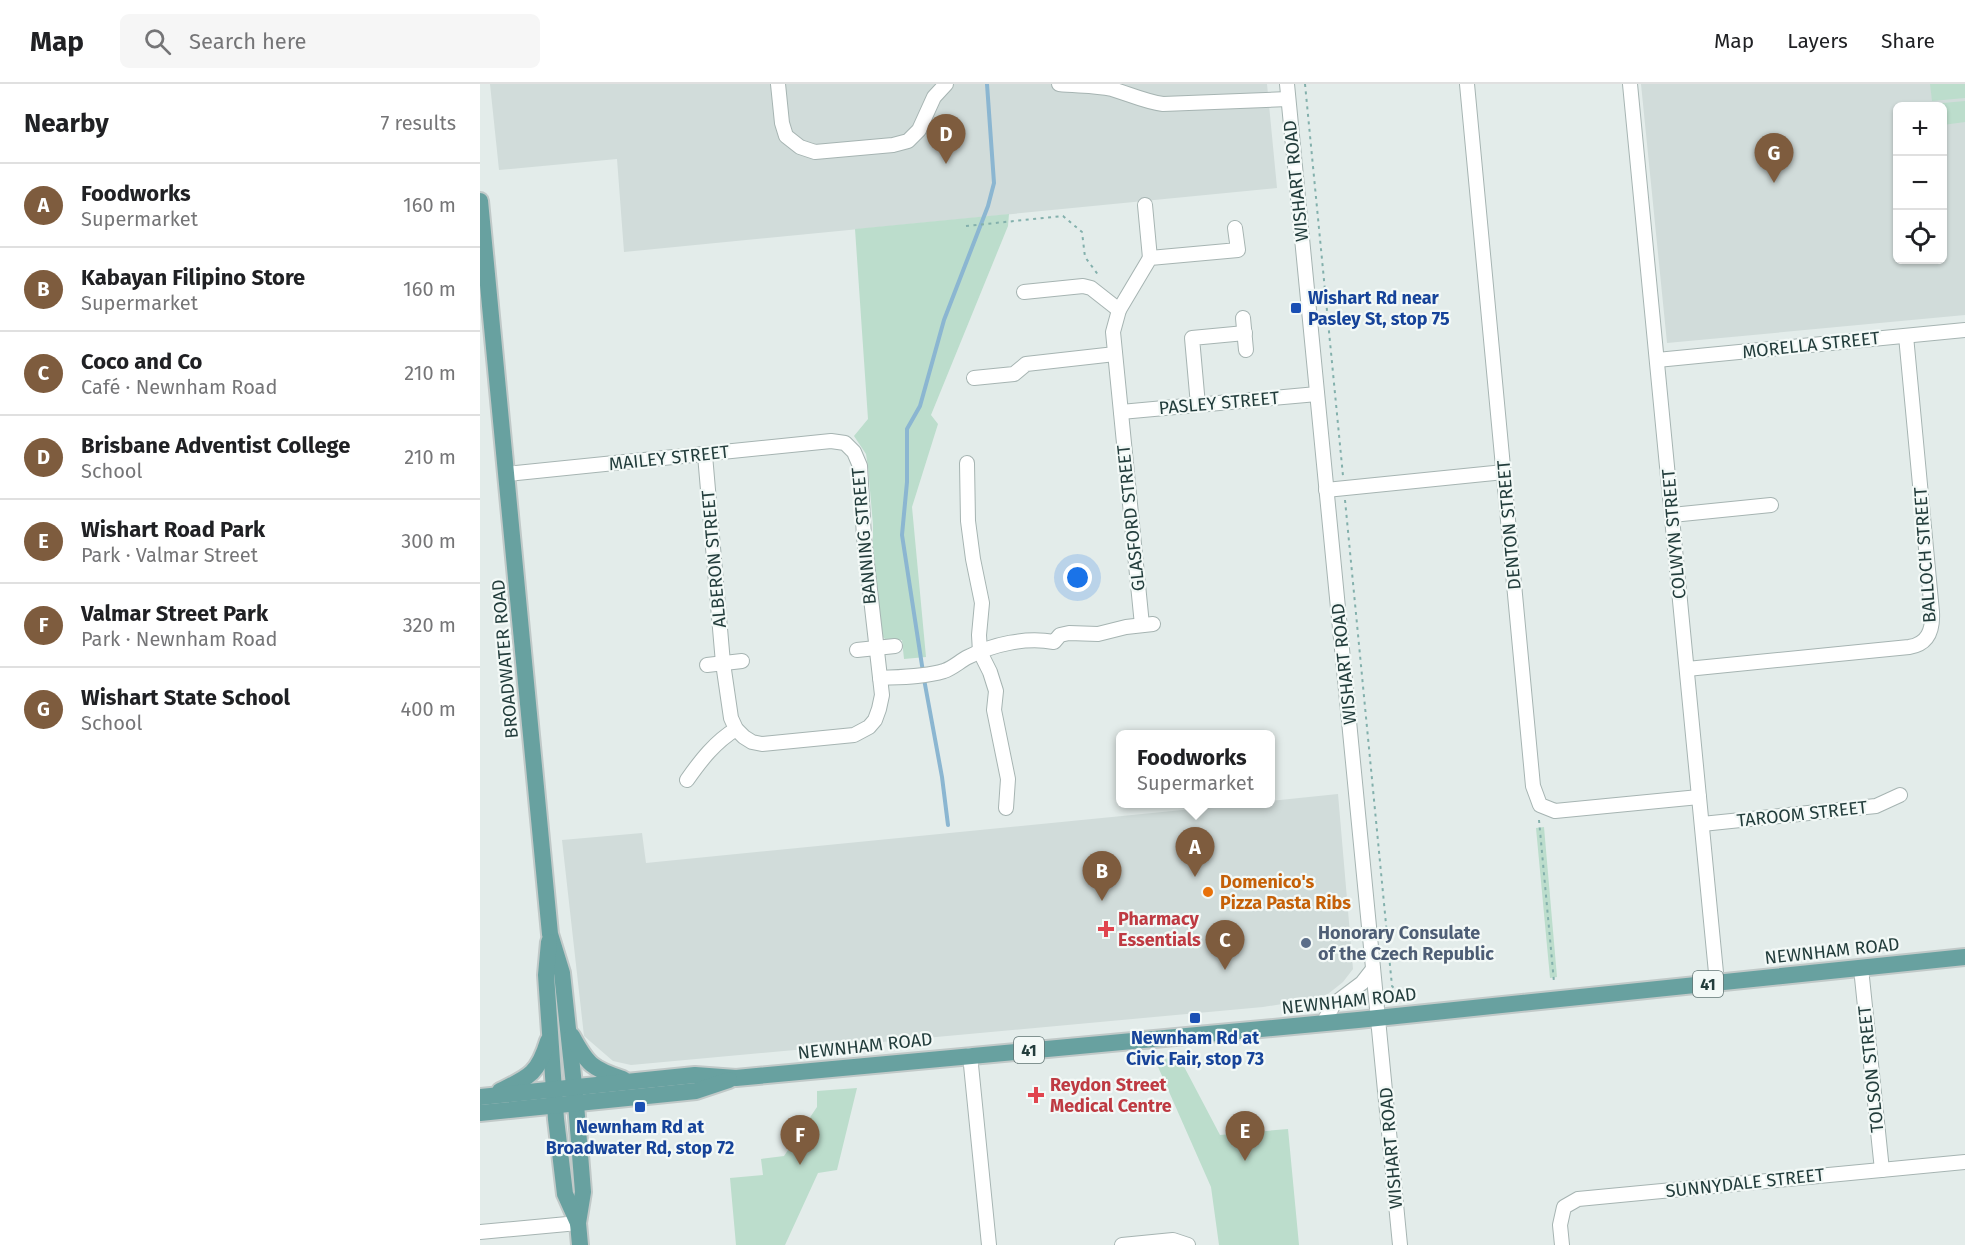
<!DOCTYPE html>
<meta charset="utf-8">
<style>
:root{--surface:#fff;--page:#f6f6f6;--text:#202124;--muted:#757577;--line:#e0e0e0;--accent:#7e5c3e}
body{margin:0;font-family:"Fira Sans",sans-serif;background:var(--page);color:var(--text)}
.controls{position:absolute;right:18px;top:18px;display:grid;overflow:hidden;border-radius:9px;box-shadow:0 2px 4px #0004}
.controls button{width:54px;height:54px;display:grid;place-items:center;padding:0;border:0;border-bottom:2px solid var(--line);background:var(--surface);color:var(--text);font:30px sans-serif}
.you{position:absolute;left:598px;top:494px;width:21px;height:21px;margin:-15px;border:4px solid #fff;border-radius:50%;background:#1a73e8;box-shadow:0 0 0 9px #1a73e833}
.badge{display:grid;place-items:center;width:39px;height:39px;border-radius:50%;background:var(--accent);color:#fff;font-size:20px;font-weight:700}
.pin{position:absolute;translate:-50% -50px;filter:drop-shadow(0 2px 3px #0008)}
.pin::after{content:'';position:absolute;top:32px;width:21px;height:18px;background:inherit;clip-path:polygon(0 0,100% 0,50% 100%)}
.popup{position:absolute;left:636px;top:646px;width:159px;height:78px;box-sizing:border-box;display:grid;place-content:center;border-radius:9px;background:var(--surface);filter:drop-shadow(0 2px 4px #0005);font-size:20px;white-space:nowrap;color:var(--muted)}
.popup b{font-size:22px;color:var(--text)}
.popup::after{content:'';position:absolute;left:50%;top:100%;margin-left:-12px;border:12px solid transparent;border-top-color:var(--surface)}
.list{margin:0;padding:0;list-style:none}
h2{display:flex;justify-content:space-between;align-items:center;height:78px;margin:0;padding:0 24px;font-size:26px}
h2 small{font-size:20px;font-weight:400;color:var(--muted)}
.list li{display:grid;grid-template-columns:39px 1fr auto;gap:18px;align-items:center;box-sizing:border-box;height:84px;padding:0 24px;border-top:2px solid var(--line)}
.list b{display:block;font-size:22px;white-space:nowrap}
.list p{margin:0;font-size:20px;white-space:nowrap;color:var(--muted)}
.list em{font-size:20px;font-style:normal;color:var(--muted)}
.icon{flex:none;width:33px;height:33px;fill:none;stroke:currentColor;stroke-width:2;stroke-linecap:round;stroke-linejoin:round}
.map{position:relative;flex:none;width:1485px;height:1161px;overflow:hidden}
header{display:flex;align-items:center;gap:36px;box-sizing:border-box;height:84px;padding:0 30px;background:var(--surface);border-bottom:2px solid var(--line)}
header strong{font-size:28px}
nav{display:flex;gap:33px;margin-inline-start:auto;font-size:21px}
.search{width:420px;height:54px;background:var(--page);display:flex;align-items:center;gap:15px;box-sizing:border-box;padding:0 21px;border-radius:9px;color:var(--muted);font-size:22px}
main{display:flex}
aside{flex:1;background:var(--surface)}
.map>svg:first-child{display:block}
</style>
<header>
<strong>Map</strong>
<div class="search"><svg class="icon" aria-label="search" viewBox="0 0 24 24"><circle cx="10" cy="10" r="6"/><path d="M15 15l6 6"/></svg>Search here</div>
<nav><a>Map</a><a>Layers</a><a>Share</a></nav>
</header>
<main>
<aside>
<h2>Nearby<small>7 results</small></h2>
<ul class="list">
<li><span class="badge">A</span><div><b>Foodworks</b><p>Supermarket</p></div><em>160 m</em></li>
<li><span class="badge">B</span><div><b>Kabayan Filipino Store</b><p>Supermarket</p></div><em>160 m</em></li>
<li><span class="badge">C</span><div><b>Coco and Co</b><p>Café · Newnham Road</p></div><em>210 m</em></li>
<li><span class="badge">D</span><div><b>Brisbane Adventist College</b><p>School</p></div><em>210 m</em></li>
<li><span class="badge">E</span><div><b>Wishart Road Park</b><p>Park · Valmar Street</p></div><em>300 m</em></li>
<li><span class="badge">F</span><div><b>Valmar Street Park</b><p>Park · Newnham Road</p></div><em>320 m</em></li>
<li><span class="badge">G</span><div><b>Wishart State School</b><p>School</p></div><em>400 m</em></li>
</ul>
</aside>
<div class="map">
<svg width="1485" height="1161" viewBox="0 0 1485 1161">
<rect width="100%" height="100%" fill="#e3ecea"/>
<!-- built -->
<g fill="#d1dcda" fill-rule="evenodd">
<path d="M10 0H787L797 104 144 168 137 75 19 86Z"/>
<path d="M1161 0H1485V231L1187 259ZM1418 22H1462V176H1418Z"/>
<path d="M858 710 873 885 863 898 848 910 833 915 783 923 151 981 133 977 104 952 82 756 162 749 166 779 763 720H790V717Z"/>
</g>
<!-- green -->
<g fill="#bcddcc">
<path d="M1450 0H1485V14L1452 17Z"/>
<path d="M1485 17V38L1463 41 1462 22H1453L1452 20Z"/>
<path d="M529 130 528 142 451 331 458 340 432 423 446 573 424 575 422 556 405 555 401 551 393 461V441L388 383 386 370 374 352 388 335 375 145Z"/>
<path d="M1064 743 1077 893 1070 894 1056 744Z"/>
<path d="M699 973 740 1051 808 1045 819 1161H739L731 1103 675 976Z"/>
<path d="M377 1004 357 1086 338 1089 305 1161H256L250 1094 283 1091 281 1075 304 1072 337 1023V1007Z"/>
</g>
<g fill="none" stroke-linecap="round" stroke-linejoin="round">
<!-- stream -->
<g stroke="#8bb6d1" stroke-width="4">
<path d="M443 588 422 451 427 398V345L440 322 464 236 508 122 514 99 507 0"/>
<path d="M444 595 462 693 468 741"/>
</g>
<defs>
<g id="minor">
<path d="M298 0 302 39 306 52 320 63 335 68 413 61 428 57 439 46 454 13 466 0"/>
<path d="M579 0C597 2 615 1 632 5 649 10 666 18 683 20L808 15"/>
<path d="M807 0 920 1161"/>
<path d="M987 0 1053 702 1060 721 1075 727 1219 713"/>
<path d="M1150 0 1237 899"/>
<path d="M665 121 670 174"/>
<path d="M544 208 603 202 611 204 639 226"/>
<path d="M763 234 766 266"/>
<path d="M1177 276 1485 246"/>
<path d="M494 294 534 290 546 280 635 270"/>
<path d="M718 321 712 254 765 249"/>
<path d="M641 328 837 310"/>
<path d="M487 379 488 437 493 475 502 519 499 551 500 568 510 588 516 607 514 626 528 695 526 724"/>
<path d="M27 390 351 357 365 359 374 368 380 382 384 453 402 611 399 625 395 636 389 643 374 651 282 660 272 658 264 653 256 645 251 634 243 579 225 371"/>
<path d="M846 406 1024 388"/>
<path d="M1192 431 1291 421"/>
<path d="M662 541 633 248 639 226 670 174 758 166 755 144"/>
<path d="M377 566 415 562"/>
<path d="M227 581 262 577"/>
<path d="M1207 585 1429 563C1448 560 1453 546 1452 528L1426 252"/>
<path d="M400 594C421 593 444 593 464 587 473 584 480 577 488 573 514 560 545 553 574 558L580 551 589 549 618 550 646 543 673 540"/>
<path d="M207 696C221 676 235 658 256 645"/>
<path d="M1222 740 1396 722 1420 711"/>
<path d="M1381 884 1402 1086"/>
<path d="M843 939 854 920 882 899 893 885"/>
<path d="M490 971 509 1161"/>
<path d="M0 1148 98 1139"/>
<path d="M642 1161 693 1156 708 1161"/>
<path d="M1082 1161 1080 1141 1084 1123 1098 1115 1485 1078"/>
</g>
<g id="major">
<path d="M0 117 70 850 82 889 96 1020 103 1108 98 1139 100 1161"/>
<path d="M69 858 66 891 76 1035 85 1110 98 1139"/>
<path d="M92 952C107 980 112 985 143 995"/>
<path d="M20 1007C49 993 58 990 68 957"/>
<path d="M0 1013 215 991 256 994 878 936 1485 873"/>
<path d="M0 1029 216 1007 249 996"/>
</g>
</defs>
<!-- minor casing -->
<use href="#minor" stroke="#a6b4b2" stroke-width="16"/>
<!-- major casing -->
<use href="#major" stroke="#c1c9c8" stroke-width="20"/>
<!-- path -->
<g stroke="#83b0ac" stroke-width="2" stroke-dasharray="3 4.5" stroke-linecap="butt">
<path d="M825 0 863 392"/>
<path d="M486 142 583 132 602 148 605 173 619 192"/>
<path d="M865 416 912 902 919 910"/>
<path d="M1059 736 1074 898"/>
</g>
<!-- minor -->
<use href="#minor" stroke="#fff" stroke-width="14"/>
<!-- major -->
<use href="#major" stroke="#68a1a0" stroke-width="16"/>
</g>
<!-- markers -->
<g fill="#1a4fb4" stroke="#f3f9f7" stroke-width="2">
<rect x="810" y="218" width="12" height="12" rx="3"/>
<rect x="709" y="928" width="12" height="12" rx="3"/>
<rect x="154" y="1017" width="12" height="12" rx="3"/>
</g>
<circle fill="#e8710a" stroke="#f3f9f7" stroke-width="2" cx="728" cy="808" r="6"/>
<g fill="#e0444e" stroke="#f3f9f7" stroke-width="2">
<path d="M623 836h6v6h6v6h-6v6h-6v-6h-6v-6h6z"/>
<path d="M553 1002h6v6h6v6h-6v6h-6v-6h-6v-6h6z"/>
</g>
<circle fill="#5c6f8a" stroke="#f3f9f7" stroke-width="2" cx="826" cy="859" r="6"/>
<g text-anchor="middle" dominant-baseline="central" stroke-width="4.5" stroke-linejoin="round" paint-order="stroke">
<!-- shield labels -->
<g fill="#f3f9f7" stroke="#617574" stroke-width="1.5">
<rect x="1213" y="887" width="30" height="26" rx="4.5"/>
<rect x="534" y="953" width="30" height="26" rx="4.5"/>
</g>
<g font-size="16" font-weight="bold" fill="#233d3c">
<text x="1228" y="900">41</text>
<text x="549" y="966">41</text>
</g>
<!-- street labels -->
<g font-size="18" fill="#233d3c" stroke="#f3f9f7">
<text transform="translate(816 97) rotate(-96)">WISHART ROAD</text>
<text transform="translate(1331 261) rotate(-6)">MORELLA STREET</text>
<text transform="translate(739 319) rotate(-5)">PASLEY STREET</text>
<text transform="translate(189 374) rotate(-6)">MAILEY STREET</text>
<text transform="translate(651 434) rotate(-96)">GLASFORD STREET</text>
<text transform="translate(1029 441) rotate(-95)">DENTON STREET</text>
<text transform="translate(1194 450) rotate(-95)">COLWYN STREET</text>
<text transform="translate(384 452) rotate(-95)">BANNING STREET</text>
<text transform="translate(1445 471) rotate(-94)">BALLOCH STREET</text>
<text transform="translate(234 475) rotate(-95)">ALBERON STREET</text>
<text transform="translate(25 575) rotate(-95)">BROADWATER ROAD</text>
<text transform="translate(864 580) rotate(-96)">WISHART ROAD</text>
<text transform="translate(1322 730) rotate(-6)">TAROOM STREET</text>
<text transform="translate(1352 867) rotate(-6)">NEWNHAM ROAD</text>
<text transform="translate(869 917) rotate(-6)">NEWNHAM ROAD</text>
<text transform="translate(385 962) rotate(-6)">NEWNHAM ROAD</text>
<text transform="translate(1391 985) rotate(-96)">TOLSON STREET</text>
<text transform="translate(911 1064) rotate(-95)">WISHART ROAD</text>
<text transform="translate(1265 1099) rotate(-6)">SUNNYDALE STREET</text>
</g>
<!-- transit labels -->
<g font-size="18" font-weight="bold" fill="#164399" stroke="#f3f9f7">
<text x="828" y="214" text-anchor="start">Wishart Rd near<tspan x="828" dy="21">Pasley St, stop 75</tspan></text>
<text x="715" y="954">Newnham Rd at<tspan x="715" dy="21">Civic Fair, stop 73</tspan></text>
<text x="160" y="1043">Newnham Rd at<tspan x="160" dy="21">Broadwater Rd, stop 72</tspan></text>
</g>
<!-- food labels -->
<g font-size="18" font-weight="bold" fill="#c56008" stroke="#f3f9f7" text-anchor="start">
<text x="740" y="798">Domenico's<tspan x="740" dy="21">Pizza Pasta Ribs</tspan></text>
</g>
<!-- health labels -->
<g font-size="18" font-weight="bold" fill="#be3a42" stroke="#f3f9f7" text-anchor="start">
<text x="638" y="835">Pharmacy<tspan x="638" dy="21">Essentials</tspan></text>
<text x="570" y="1001">Reydon Street<tspan x="570" dy="21">Medical Centre</tspan></text>
</g>
<!-- service labels -->
<g font-size="18" font-weight="bold" fill="#4e5e75" stroke="#f3f9f7" text-anchor="start">
<text x="838" y="849">Honorary Consulate<tspan x="838" dy="21">of the Czech Republic</tspan></text>
</g>
</g>
</svg>
<div class="controls">
<button>+</button>
<button>−</button>
<button><svg class="icon" aria-label="locate" viewBox="0 0 24 24"><circle cx="12" cy="12" r="6"/><path d="M12 2v4M12 18v4M2 12h4M18 12h4"/></svg></button>
</div>
<div class="you"></div>
<div class="pin badge" style="left:715px;top:793px">A</div>
<div class="popup"><b>Foodworks</b>Supermarket</div>
<div class="pin badge" style="left:622px;top:817px">B</div>
<div class="pin badge" style="left:745px;top:886px">C</div>
<div class="pin badge" style="left:466px;top:80px">D</div>
<div class="pin badge" style="left:765px;top:1077px">E</div>
<div class="pin badge" style="left:320px;top:1081px">F</div>
<div class="pin badge" style="left:1294px;top:99px">G</div>
</div>
</main>
